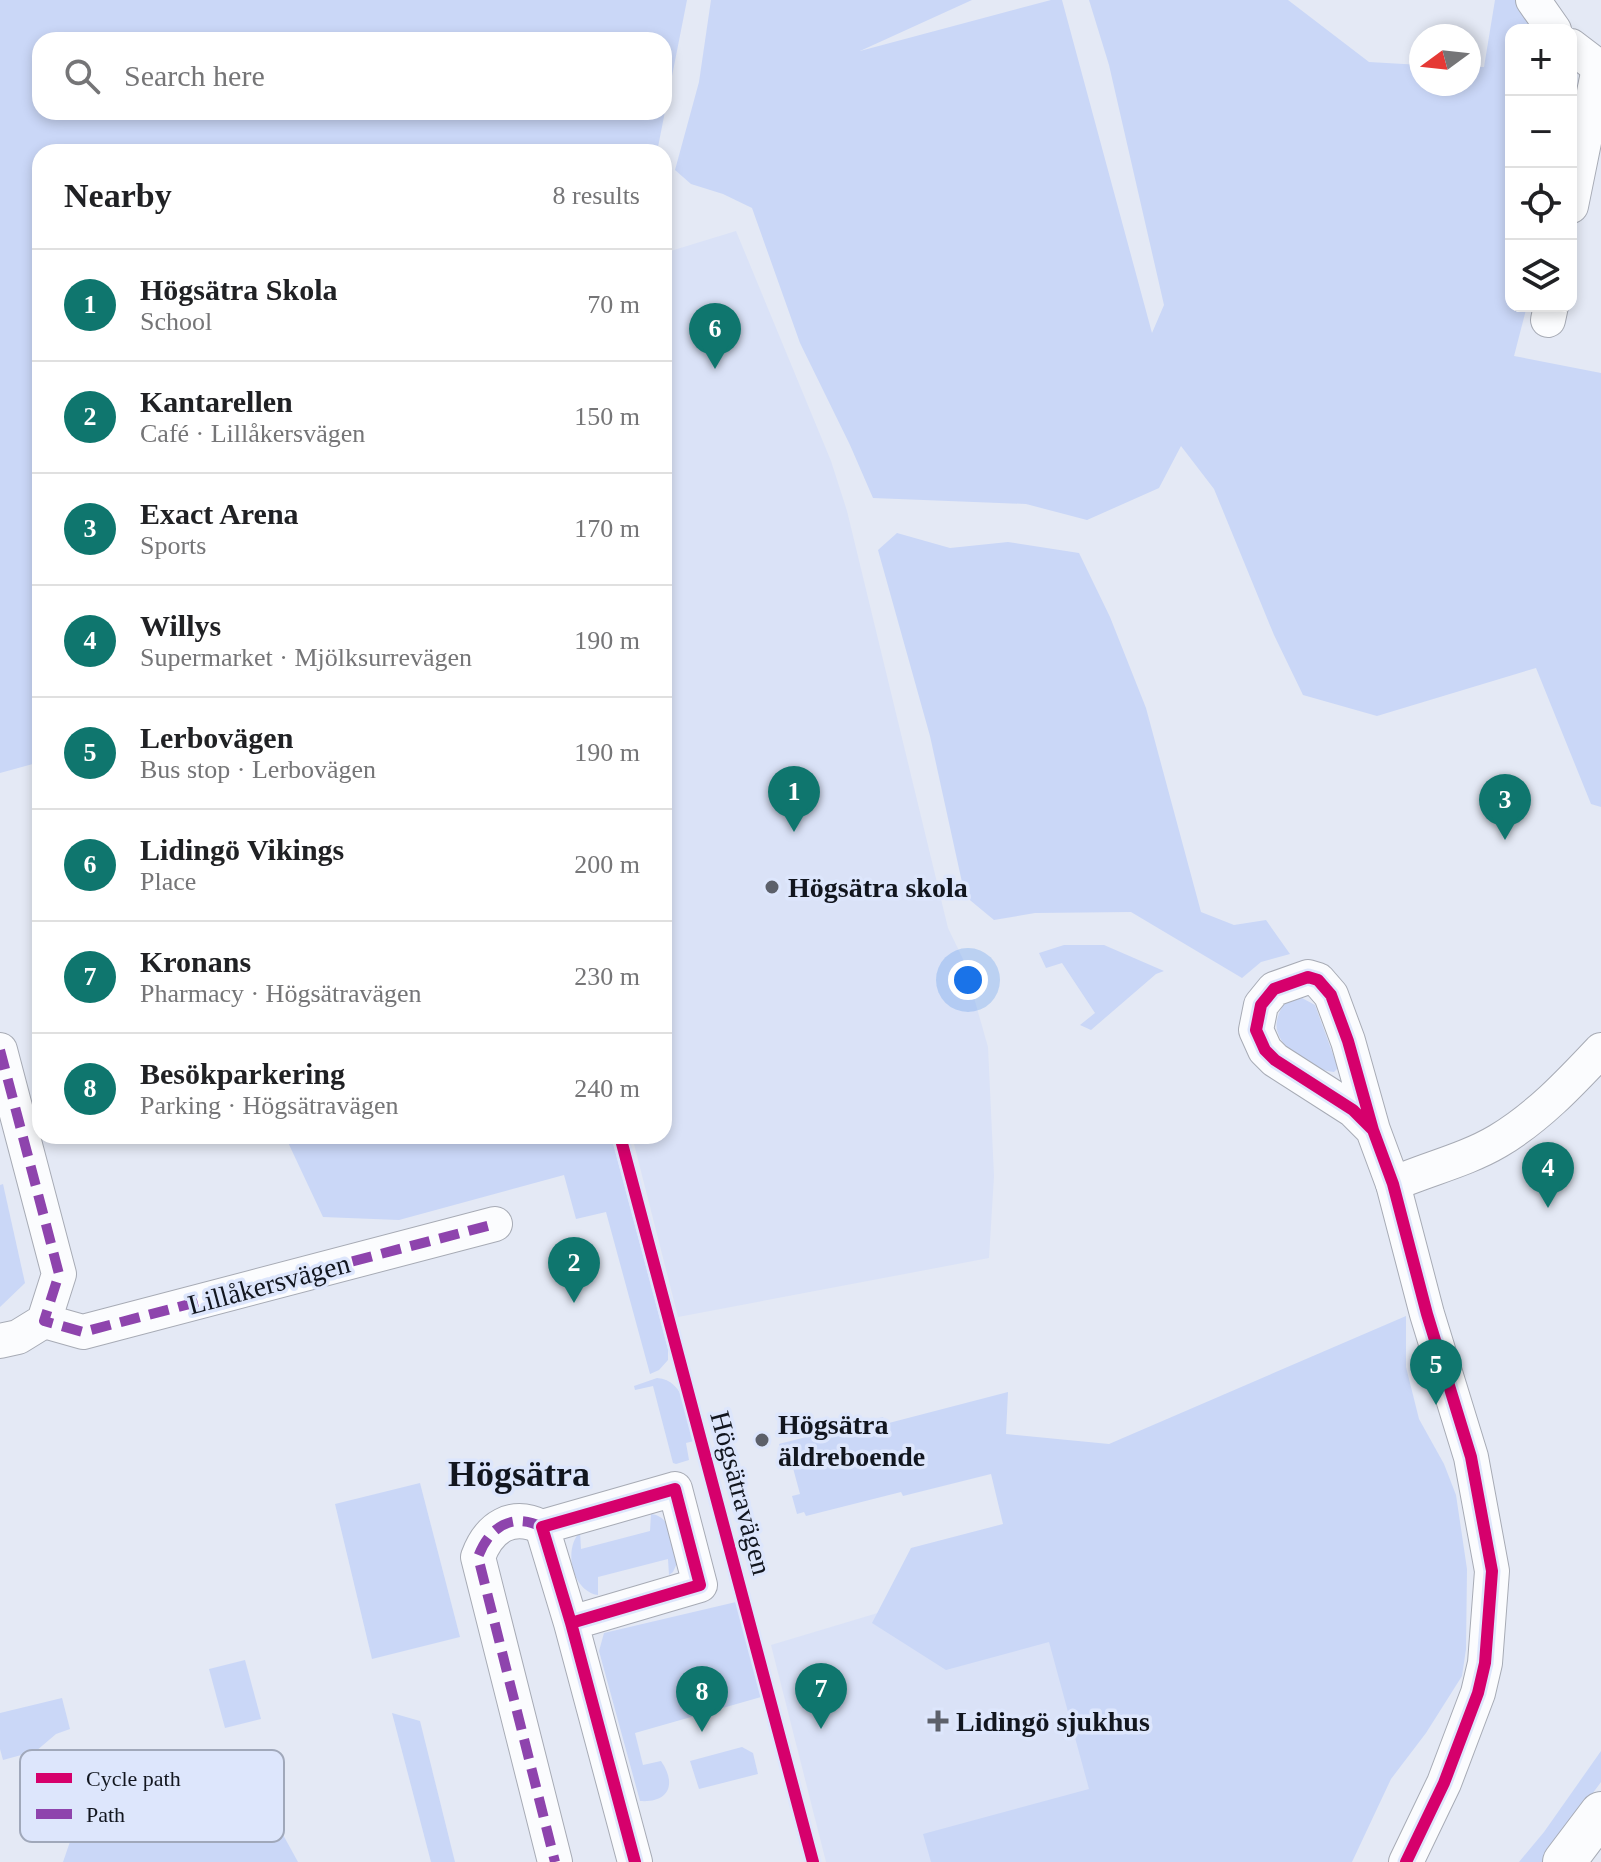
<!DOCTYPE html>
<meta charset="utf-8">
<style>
:root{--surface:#fff;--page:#f6f6f6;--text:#202124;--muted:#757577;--line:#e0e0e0;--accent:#0f766e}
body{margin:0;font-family:"Times New Roman",serif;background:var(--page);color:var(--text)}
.controls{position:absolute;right:24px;top:24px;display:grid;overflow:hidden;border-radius:16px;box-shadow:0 4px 12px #0003}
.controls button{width:72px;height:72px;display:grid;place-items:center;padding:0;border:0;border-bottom:2px solid var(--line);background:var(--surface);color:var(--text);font:40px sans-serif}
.compass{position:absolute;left:1409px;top:24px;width:72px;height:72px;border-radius:50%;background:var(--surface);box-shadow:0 4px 12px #0003;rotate:255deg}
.you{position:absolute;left:968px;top:980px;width:28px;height:28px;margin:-20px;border:6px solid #fff;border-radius:50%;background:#1a73e8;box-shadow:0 0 0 12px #1a73e833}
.badge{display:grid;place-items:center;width:52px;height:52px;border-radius:50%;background:var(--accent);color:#fff;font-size:26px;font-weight:700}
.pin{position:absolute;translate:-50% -66px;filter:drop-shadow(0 2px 4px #0008)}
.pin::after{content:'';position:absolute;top:42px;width:28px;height:24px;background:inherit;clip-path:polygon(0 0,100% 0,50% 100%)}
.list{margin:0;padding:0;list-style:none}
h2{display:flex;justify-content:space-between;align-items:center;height:104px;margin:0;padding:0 32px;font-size:34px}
h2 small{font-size:26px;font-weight:400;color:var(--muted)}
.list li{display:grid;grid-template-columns:52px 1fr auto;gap:24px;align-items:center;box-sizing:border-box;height:112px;padding:0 32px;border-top:2px solid var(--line)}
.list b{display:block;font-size:30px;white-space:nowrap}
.list p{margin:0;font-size:26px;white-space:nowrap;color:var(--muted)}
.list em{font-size:26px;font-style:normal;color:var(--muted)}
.icon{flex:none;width:44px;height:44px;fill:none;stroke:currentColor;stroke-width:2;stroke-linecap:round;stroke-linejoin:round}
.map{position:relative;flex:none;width:1601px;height:1862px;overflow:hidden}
.search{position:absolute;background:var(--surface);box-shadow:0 4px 12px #0003;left:32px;top:32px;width:640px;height:88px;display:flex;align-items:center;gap:20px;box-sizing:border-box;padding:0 28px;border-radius:24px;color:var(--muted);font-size:30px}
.panel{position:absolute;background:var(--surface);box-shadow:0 4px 12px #0003;left:32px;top:144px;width:640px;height:1000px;border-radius:24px}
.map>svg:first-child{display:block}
</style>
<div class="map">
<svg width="1601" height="1862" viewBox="0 0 1601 1862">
<rect width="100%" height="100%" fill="#e4e9f5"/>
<!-- built -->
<g fill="#dae2f7">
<path d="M736 231 831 461 847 511 948 928 963 959 988 1047 994 1176 989 1258 678 1317 632 1136H664V253Z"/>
<path d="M881 1612 1059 1623 1107 1796 1061 1862H826L771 1645Z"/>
</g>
<!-- green -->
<g fill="#cad7f7" fill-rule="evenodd">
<path d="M0 0H687L657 152H40V762L0 773ZM664 40V112H40V40Z"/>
<path d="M711 0H972L860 51 1051 0H1062L1152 333 1164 305 1109 65 1089 0H1288L1369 62 1421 65V84H1469V67H1484L1495 0H1525L1540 30H1511V306H1527L1514 356 1601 373V807L1591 804 1536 668 1377 716 1303 695 1274 635 1214 489 1181 446 1159 488 1087 520 1026 504 873 498 850 445 800 343 752 208 723 194 691 184 675 170 699 82Z"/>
<path d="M897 533 950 548 1008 542 1079 553 1110 617 1146 708 1201 912 1234 925 1266 920 1290 954 1261 962 1242 978 1131 912 1035 913 994 920 965 896 930 736 878 550Z"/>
<path d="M1064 945H1104L1164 971 1156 974 1091 1030 1080 1025 1095 1013 1062 963 1046 968 1039 953Z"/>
<path d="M1302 998 1315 1005 1338 1068 1334 1072C1316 1071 1283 1051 1278 1033 1274 1022 1279 1013 1284 1003Z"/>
<path d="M285 1136H611L668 1349V1360L659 1370 650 1374 606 1212 576 1219 564 1175 399 1220 323 1217Z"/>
<path d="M3 1184 25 1283 0 1307V1185Z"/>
<path d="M1406 1316V1367L1419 1419 1444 1464 1456 1495 1467 1569 1466 1649 1462 1676 1426 1733 1391 1779 1352 1862H931L923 1834 1089 1789 1049 1642 946 1670 872 1623 911 1548 1003 1524 991 1474 903 1496 901 1492 806 1516 804 1512 797 1514 792 1496 800 1494 793 1468 786 1469 779 1444 883 1417 885 1424 1008 1392 1006 1434 1109 1444Z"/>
<path d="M657 1378C686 1380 688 1418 694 1441L686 1443 689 1460 676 1464 673 1463 653 1386 635 1390 634 1386Z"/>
<path d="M420 1483 460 1637 372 1659 335 1504Z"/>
<path d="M651 1514C672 1516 673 1543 678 1561L673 1572 669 1575 668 1559 598 1577V1595C572 1591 563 1549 580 1532L581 1549 650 1531Z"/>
<path d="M736 1602 761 1697 635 1733 643 1765 661 1761C677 1784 669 1803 640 1801L599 1651 604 1633Z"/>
<path d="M245 1660 261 1719 225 1728 209 1669Z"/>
<path d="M62 1698 70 1729 56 1734 36 1751 3 1760 0 1749V1713Z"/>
<path d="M392 1713 420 1721 455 1862H431Z"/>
<path d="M742 1747 753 1753 758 1774 699 1789 690 1761Z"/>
<path d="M1601 1751V1782L1542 1862H1519L1544 1832Z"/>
<path d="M158 1773 215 1774 270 1811 298 1862H63L85 1798 130 1776Z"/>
</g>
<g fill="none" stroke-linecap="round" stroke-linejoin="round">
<defs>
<g id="minor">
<path d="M1533 0 1554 30"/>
<path d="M1571 46 1601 69"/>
<path d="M1571 206 1599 68"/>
<path d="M1548 320 1551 306"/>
<path d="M0 1050 59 1274 44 1321 18 1337 0 1341"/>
<path d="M1373 1130 1353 1110 1275 1060 1265 1050 1256 1030 1261 1005 1274 989 1308 977 1318 980 1331 995 1348 1041 1373 1130 1393 1184 1427 1314 1471 1457 1492 1571 1485 1663 1478 1693 1444 1783 1406 1862"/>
<path d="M1393 1184C1427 1169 1466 1160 1498 1141 1538 1117 1569 1084 1601 1050"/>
<path d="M44 1321 83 1332 495 1224"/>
<path d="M542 1527C512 1512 489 1527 478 1557L555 1862"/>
<path d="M571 1623 700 1585 675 1489 542 1527 571 1623 635 1862"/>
</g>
<path id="major" d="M1564 1862 1601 1813"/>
</defs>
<!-- minor casing -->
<use href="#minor" stroke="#a7abb5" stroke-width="36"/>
<!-- major casing -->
<use href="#major" stroke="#a7abb5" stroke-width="44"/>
<!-- minor -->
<use href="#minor" stroke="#fbfcfe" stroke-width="34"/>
<!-- major -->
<use href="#major" stroke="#fbfcfe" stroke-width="42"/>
<!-- quiet -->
<g stroke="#8e44ad" stroke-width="10" stroke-dasharray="20 10" stroke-linecap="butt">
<path d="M0 1050 59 1274 44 1321 83 1332 495 1224"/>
<path d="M542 1527C512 1512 489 1527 478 1557L555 1862"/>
</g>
<defs>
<g id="cycleway">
<path d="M1373 1130 1353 1110 1275 1060 1265 1050 1256 1030 1261 1005 1274 989 1308 977 1318 980 1331 995 1348 1041 1373 1130 1393 1184 1427 1314 1471 1457 1492 1571 1485 1663 1478 1693 1444 1783 1406 1862"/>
<path d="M620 1136 813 1862"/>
<path d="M571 1623 700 1585 675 1489 542 1527 571 1623 635 1862"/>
</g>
</defs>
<!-- cycleway casing -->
<use href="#cycleway" stroke="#dde6fc" stroke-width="17"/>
<!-- cycleway -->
<use href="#cycleway" stroke="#d6006c" stroke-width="12"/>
</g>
<!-- markers -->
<g fill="#5c606a" stroke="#dde6fc" stroke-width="3">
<circle cx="772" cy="887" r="8"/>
<circle cx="762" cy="1440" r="8"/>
<path d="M934 1709h8v8h8v8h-8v8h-8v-8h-8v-8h8z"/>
</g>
<g text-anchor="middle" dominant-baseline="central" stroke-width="7" stroke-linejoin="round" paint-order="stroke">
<!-- poi labels -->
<g font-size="28" font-weight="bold" fill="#12161f" stroke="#dde6fc" text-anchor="start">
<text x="788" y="887">Högsätra skola</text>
<text x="778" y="1424">Högsätra<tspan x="778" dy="32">äldreboende</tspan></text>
<text x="956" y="1721">Lidingö sjukhus</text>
</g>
<!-- street labels -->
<g font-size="28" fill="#12161f" stroke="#dde6fc">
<text transform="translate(269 1284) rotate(-15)">Lillåkersvägen</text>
<text transform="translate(741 1493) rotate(75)">Högsätravägen</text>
</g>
<!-- district labels -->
<g font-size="36" font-weight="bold" fill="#12161f" stroke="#dde6fc">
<text x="519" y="1474">Högsätra</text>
</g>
</g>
<!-- legend -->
<rect x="20" y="1750" width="264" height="92" rx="12" fill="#dde6fc" stroke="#a0a8ba" stroke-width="2"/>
<rect x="36" y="1773" width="36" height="10" fill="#d6006c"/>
<rect x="36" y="1809" width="36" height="10" fill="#8e44ad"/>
<g font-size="22" fill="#12161f">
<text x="86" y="1786">Cycle path</text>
<text x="86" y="1822">Path</text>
</g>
</svg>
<div class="controls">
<button>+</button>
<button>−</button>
<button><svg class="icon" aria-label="locate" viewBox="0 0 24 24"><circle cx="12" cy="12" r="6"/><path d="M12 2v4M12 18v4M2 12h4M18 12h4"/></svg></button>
<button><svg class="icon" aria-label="layers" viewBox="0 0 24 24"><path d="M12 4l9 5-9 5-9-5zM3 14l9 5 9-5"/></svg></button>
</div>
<svg class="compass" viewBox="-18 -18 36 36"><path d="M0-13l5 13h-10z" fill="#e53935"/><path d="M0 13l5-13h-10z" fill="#757577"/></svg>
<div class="you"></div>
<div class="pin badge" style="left:794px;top:832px">1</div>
<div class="pin badge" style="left:574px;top:1303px">2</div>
<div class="pin badge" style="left:1505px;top:840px">3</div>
<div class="pin badge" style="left:1548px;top:1208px">4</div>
<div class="pin badge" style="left:1436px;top:1405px">5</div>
<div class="pin badge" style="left:715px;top:369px">6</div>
<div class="pin badge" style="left:821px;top:1729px">7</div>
<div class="pin badge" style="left:702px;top:1732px">8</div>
<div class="search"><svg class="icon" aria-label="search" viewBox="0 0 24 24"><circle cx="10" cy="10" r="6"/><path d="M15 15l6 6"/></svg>Search here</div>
<section class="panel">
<h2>Nearby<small>8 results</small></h2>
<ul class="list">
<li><span class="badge">1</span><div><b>Högsätra Skola</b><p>School</p></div><em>70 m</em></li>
<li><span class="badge">2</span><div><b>Kantarellen</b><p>Café · Lillåkersvägen</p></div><em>150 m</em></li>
<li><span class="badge">3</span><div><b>Exact Arena</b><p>Sports</p></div><em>170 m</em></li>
<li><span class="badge">4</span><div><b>Willys</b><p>Supermarket · Mjölksurrevägen</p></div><em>190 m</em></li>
<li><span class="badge">5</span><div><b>Lerbovägen</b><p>Bus stop · Lerbovägen</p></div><em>190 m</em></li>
<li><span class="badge">6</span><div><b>Lidingö Vikings</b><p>Place</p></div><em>200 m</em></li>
<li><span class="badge">7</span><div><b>Kronans</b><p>Pharmacy · Högsätravägen</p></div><em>230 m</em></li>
<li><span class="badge">8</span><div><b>Besökparkering</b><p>Parking · Högsätravägen</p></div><em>240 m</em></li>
</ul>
</section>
</div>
